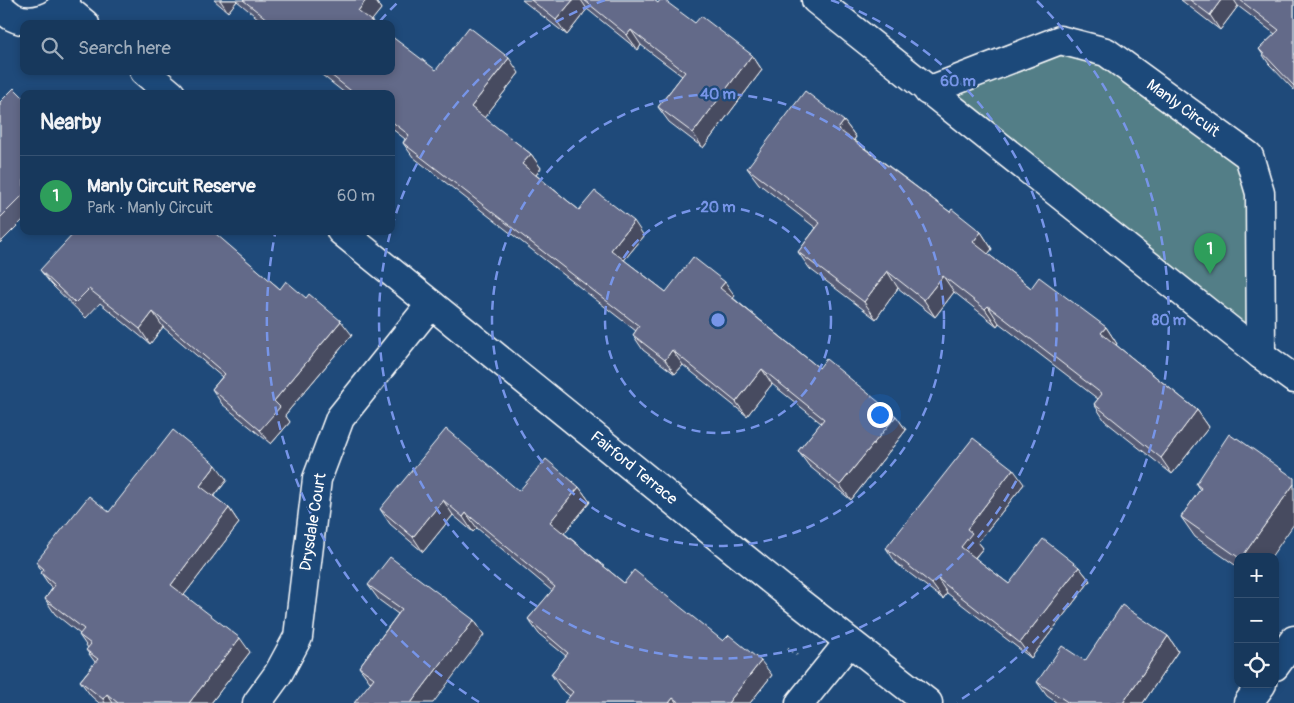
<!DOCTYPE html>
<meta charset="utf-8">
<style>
:root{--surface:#17385c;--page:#244365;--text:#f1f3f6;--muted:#9eacbb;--line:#365272;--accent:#ff9aa2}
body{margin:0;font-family:Pangolin,sans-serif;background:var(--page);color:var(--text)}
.controls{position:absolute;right:15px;bottom:15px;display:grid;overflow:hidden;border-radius:10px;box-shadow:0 2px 8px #0003}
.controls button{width:45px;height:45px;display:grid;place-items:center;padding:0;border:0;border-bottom:1px solid var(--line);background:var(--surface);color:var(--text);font:25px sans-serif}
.you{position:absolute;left:879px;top:414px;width:18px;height:18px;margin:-12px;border:4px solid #fff;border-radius:50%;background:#1a73e8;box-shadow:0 0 0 8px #1a73e833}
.badge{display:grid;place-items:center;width:32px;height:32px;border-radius:50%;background:var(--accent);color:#fff;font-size:16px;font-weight:700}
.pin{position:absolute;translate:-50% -41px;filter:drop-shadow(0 1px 2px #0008)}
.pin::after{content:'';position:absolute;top:26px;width:18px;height:15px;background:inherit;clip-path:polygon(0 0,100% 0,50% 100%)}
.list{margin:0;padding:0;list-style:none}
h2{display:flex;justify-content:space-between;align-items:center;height:65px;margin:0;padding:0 20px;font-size:21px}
h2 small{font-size:16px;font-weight:400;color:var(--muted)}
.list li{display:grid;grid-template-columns:32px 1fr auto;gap:15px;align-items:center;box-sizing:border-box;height:80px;padding:0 20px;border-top:1px solid var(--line)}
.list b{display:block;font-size:19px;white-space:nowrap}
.list p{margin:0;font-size:16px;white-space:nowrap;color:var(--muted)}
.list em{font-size:16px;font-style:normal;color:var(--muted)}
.icon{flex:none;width:28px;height:28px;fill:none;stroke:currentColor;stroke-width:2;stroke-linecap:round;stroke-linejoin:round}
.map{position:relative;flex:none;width:1294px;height:703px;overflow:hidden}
.search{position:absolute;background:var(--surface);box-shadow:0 2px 8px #0003;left:20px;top:20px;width:375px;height:55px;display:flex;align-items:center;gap:12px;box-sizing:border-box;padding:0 18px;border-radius:10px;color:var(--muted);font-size:19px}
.panel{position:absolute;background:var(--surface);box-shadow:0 2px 8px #0003;left:20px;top:90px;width:375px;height:145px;border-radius:10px}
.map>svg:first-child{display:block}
</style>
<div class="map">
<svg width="1294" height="703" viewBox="0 0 1294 703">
<rect width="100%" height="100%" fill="#1f4a7a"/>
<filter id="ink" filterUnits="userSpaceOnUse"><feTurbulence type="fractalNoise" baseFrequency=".02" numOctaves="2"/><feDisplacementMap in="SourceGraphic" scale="10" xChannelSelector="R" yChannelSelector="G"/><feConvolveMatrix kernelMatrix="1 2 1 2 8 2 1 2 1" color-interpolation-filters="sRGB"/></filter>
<g filter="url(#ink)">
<!-- green -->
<path fill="#537e87" stroke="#a9bec3" d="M1060 40 1106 52 1249 156 1261 355 928 91Z"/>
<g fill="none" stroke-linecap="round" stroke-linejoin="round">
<defs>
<g id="street">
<path d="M816 0 1261 355 1294 379"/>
<path d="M63 6 85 24"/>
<path d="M0 7C4 10 9 15 13 17 31 26 57 18 66 0"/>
<path d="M144 71 171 94"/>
<path d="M928 91 1060 40 1106 52 1249 156 1260 193 1261 355"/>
<path d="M341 231 791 596 928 703"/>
<path d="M1275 666 1294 640"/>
<path d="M257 703 278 674 298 637 317 479 340 418 431 304"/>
<path d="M800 703 849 642"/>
<path d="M1248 703 1262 684"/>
</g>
</defs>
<!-- street casing -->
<use href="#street" stroke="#fff" stroke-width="31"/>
<!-- path -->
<path stroke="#fff" stroke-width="3" stroke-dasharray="1 4" stroke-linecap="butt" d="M788 648 797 655"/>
<!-- street -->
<use href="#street" stroke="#1f4a7a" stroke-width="28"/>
</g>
<!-- wall -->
<g fill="#565c76" stroke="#fff">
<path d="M214 0H375L381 9 371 21 375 24H265L237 1 228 12Z"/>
<path d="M522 0H654L658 3 752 55 762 70 703 148 669 122 658 107 682 76 641 45 638 50 587 9 567 35Z"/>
<path d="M1181 0H1294V90L1269 64 1259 49 1275 34 1238 6 1220 30Z"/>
<path d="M436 70 519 73 484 118 531 154 541 168 536 175 579 210 644 236 624 260 666 292 735 296 733 298 819 368 896 416 906 430 851 500 809 466 798 451 821 423 772 384 747 416 683 365 675 374 643 350 633 335 636 331 413 157 403 143 405 139 391 128V94H346L317 71H391Z"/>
<path d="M24 98V219L0 243V102Z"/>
<path d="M844 121 856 137 854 140 950 212 981 232 992 249 988 254 1031 288 1106 327 1117 344 1116 345 1197 410 1209 427 1172 474 1105 421 1094 404 1098 399 999 323 997 326 954 292 935 317 898 288 876 319 810 269 798 252 816 228 759 184 747 168Z"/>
<path d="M222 240 280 289 352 335 285 415 290 422 271 444 222 404 212 389 222 377 163 327 150 344 100 303 86 318 51 284 40 270Z"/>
<path d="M1236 439 1238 557V567L1195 537 1181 517 1200 490 1196 484Z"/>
<path d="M227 480 214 497 229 508 239 523 184 595 250 652 211 703H99L91 696 80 681 95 662 86 650 88 648 79 635 80 634 55 614 45 599 52 589 41 573 42 571 36 562Z"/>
<path d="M1024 484 978 542 983 548 975 558 1009 584 1079 567 1090 581 1031 658 947 593 943 599 896 563 886 548Z"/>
<path d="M579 487 590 502 564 533 624 583 723 641 772 675 750 703H564L570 696 561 689 551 674 566 656 539 634 528 619 552 591 477 528 473 532 453 515 423 552 390 524 380 509 519 491Z"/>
<path d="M368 585 474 620 484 635 370 682 359 667 398 614 379 600Z"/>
<path d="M1168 636 1178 651 1143 703H1057L1047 696 1037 682 1085 661Z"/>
</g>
<!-- shaded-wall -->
<g fill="#464b60" stroke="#fff">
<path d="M220 0H236L237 1 228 12Z"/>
<path d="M366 0H375L381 9 369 24 358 11Z"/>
<path d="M573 0H581L587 9 567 35 556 20Z"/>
<path d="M1221 0H1234L1238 6 1220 30 1210 15Z"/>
<path d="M631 30 641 45 638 50 627 35Z"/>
<path d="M752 55 762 70 703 148 693 133Z"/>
<path d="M509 58 519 73 481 122 471 107Z"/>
<path d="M844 121 856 137 850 145 838 129Z"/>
<path d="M531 154 541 168 533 179 522 164Z"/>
<path d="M634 221 644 236 621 264 611 250Z"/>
<path d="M981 232 992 249 984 259 973 242Z"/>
<path d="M887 271 898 288 876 319 864 302Z"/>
<path d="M943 276 954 292 935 317 924 300Z"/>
<path d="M725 282 735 296 730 302 720 288Z"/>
<path d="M988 306 999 323 997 326 985 309Z"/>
<path d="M153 312 163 327 150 344 140 329Z"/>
<path d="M341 321 352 335 285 415 290 422 271 444 260 430 274 401Z"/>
<path d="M1106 327 1117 344 1112 350 1101 333Z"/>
<path d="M672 350 683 365 675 374 665 360Z"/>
<path d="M762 369 772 384 747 416 736 402Z"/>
<path d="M1197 410 1209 427 1172 474 1161 458Z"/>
<path d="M896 416 906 430 851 500 840 485Z"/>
<path d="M216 465 227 480 210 501 200 486Z"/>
<path d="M1013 469 1024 484 978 542 983 548 971 562 961 547 967 529Z"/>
<path d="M1294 484V524L1271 557H1242Z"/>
<path d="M579 487 590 502 561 537 550 522Z"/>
<path d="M443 500 453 515 423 552 413 537Z"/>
<path d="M229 508 239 523 181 599 171 585Z"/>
<path d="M466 513 477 528 473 532 463 517Z"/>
<path d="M1079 567 1090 581 1031 658 1020 643Z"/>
<path d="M937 578 947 593 943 599 932 584Z"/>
<path d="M474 620 484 635 433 703H411Z"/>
<path d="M1168 636 1178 651 1143 703H1123Z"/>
<path d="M240 638 250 652 211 703H189Z"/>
<path d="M761 661 772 675 750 703H728Z"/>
<path d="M107 694 113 703H105L103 699Z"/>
<path d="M673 698 677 703H669Z"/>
</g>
<!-- building -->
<g fill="#646b89" stroke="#fff">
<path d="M243 0H366L358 11 375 24H273Z"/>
<path d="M531 0H573L556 20Z"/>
<path d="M584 0H654L658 3 660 0H664L695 23 701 16 752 55 693 133 658 107 685 72 631 30 627 35Z"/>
<path d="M1190 0H1221L1210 15Z"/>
<path d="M1240 0H1294V86L1259 49 1279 30Z"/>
<path d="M469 27 509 58 471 107 531 154 522 164 579 210 595 191 634 221 611 250 666 292 693 257 725 282 720 288 819 368 826 359 896 416 840 485 798 451 824 419 762 369 736 402 672 350 665 360 633 335 639 326 403 143 409 135 391 121V94H355L326 71H391V36L436 70Z"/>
<path d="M14 88 24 98V194L0 218V102Z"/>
<path d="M805 91 844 121 838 129 950 212 952 209 981 232 973 242 1031 288 1039 277 1106 327 1101 333 1197 410 1161 458 1094 404 1102 394 988 306 985 309 943 276 924 300 887 271 864 302 798 252 820 223 747 168Z"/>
<path d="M76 231H215L217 233 216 234 280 289 286 281 306 298 309 294 341 321 274 401 280 407 260 430 212 389 225 374 153 312 140 329 89 289 75 303 40 270Z"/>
<path d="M446 429 519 491 546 459 579 487 550 522 624 583 634 570 723 641 729 635 761 661 728 703H680L673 698 669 703H564L573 692 551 674 568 653 528 619 555 587 466 513 463 517 443 500 413 537 380 509Z"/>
<path d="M173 430 216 465 200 486 229 508 171 585 240 638 189 703H118L107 694 103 699 80 681 98 659 86 650 91 644 79 635 84 629 45 599 55 585 41 573 44 569 36 562 89 496 109 512Z"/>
<path d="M1229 434 1236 439 1237 438 1294 478V484L1242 557H1238L1181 517 1201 488 1196 484Z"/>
<path d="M973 438 1013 469 967 529 972 533 961 547 1009 584 1043 539 1079 567 1020 643 937 578 932 584 886 548Z"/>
<path d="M390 557 474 620 411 703H354L374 678 359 667 402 609 368 585Z"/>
<path d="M1122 605 1168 636 1123 703H1069L1037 682 1062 646 1085 661Z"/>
</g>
</g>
<!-- distance rings -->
<g fill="none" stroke="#7795e8" stroke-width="2.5" stroke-dasharray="9 6">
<circle cx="718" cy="320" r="113"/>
<circle cx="718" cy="320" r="226"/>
<path d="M831 0A339 339 0 1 1 605 0"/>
<path d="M479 702A451 451 0 0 1 275 234M380 21A451 451 0 0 1 399 1M1037 1A451 451 0 0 1 957 702"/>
</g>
<g text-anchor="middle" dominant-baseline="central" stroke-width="4.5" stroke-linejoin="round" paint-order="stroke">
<!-- street labels -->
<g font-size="16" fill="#fff" stroke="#1f4a7a">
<text transform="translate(1183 108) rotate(36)">Manly Circuit</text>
<text transform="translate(634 468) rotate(39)">Fairford Terrace</text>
<text transform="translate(313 522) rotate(-81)">Drysdale Court</text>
</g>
</g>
<circle cx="718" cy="320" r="8" fill="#7795e8" stroke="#1f4a7a" stroke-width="2.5"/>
<g font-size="15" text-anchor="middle" font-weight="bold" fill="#7795e8" stroke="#1f4a7a" stroke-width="4.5" stroke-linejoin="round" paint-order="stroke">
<text x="958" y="86">60 m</text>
<text x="718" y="99">40 m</text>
<text x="718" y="212">20 m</text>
<text x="1169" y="325">80 m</text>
</g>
</svg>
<div class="controls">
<button>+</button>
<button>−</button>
<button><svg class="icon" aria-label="locate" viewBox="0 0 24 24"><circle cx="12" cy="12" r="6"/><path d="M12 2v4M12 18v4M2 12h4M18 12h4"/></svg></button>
</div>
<div class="you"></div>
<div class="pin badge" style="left:1210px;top:274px;background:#2e9e5b">1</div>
<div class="search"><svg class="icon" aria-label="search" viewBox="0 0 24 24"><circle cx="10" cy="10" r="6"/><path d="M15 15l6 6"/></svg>Search here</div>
<section class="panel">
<h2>Nearby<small></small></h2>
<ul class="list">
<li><span class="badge" style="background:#2e9e5b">1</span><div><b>Manly Circuit Reserve</b><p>Park · Manly Circuit</p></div><em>60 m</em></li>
</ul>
</section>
</div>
